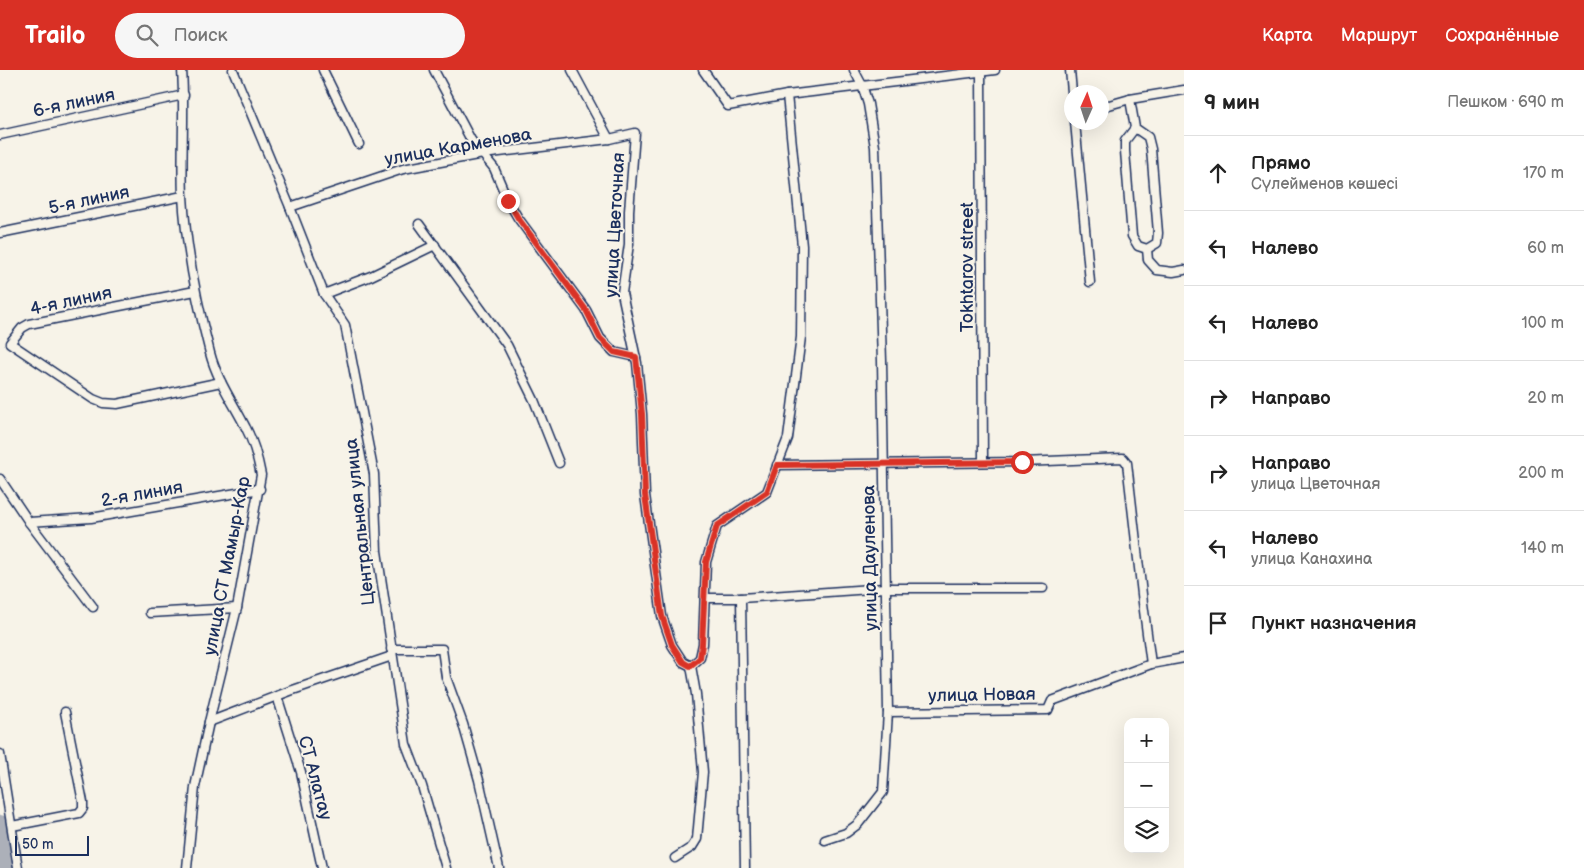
<!DOCTYPE html>
<html lang="ru">
<meta charset="utf-8">
<style>
:root{--surface:#fff;--page:#f6f6f6;--text:#222;--muted:#767676;--line:#e0e0e0;--accent:#d93025}
body{margin:0;font-family:"Balsamiq Sans",sans-serif;background:var(--page);color:var(--text)}
.controls{position:absolute;right:15px;bottom:15px;display:grid;overflow:hidden;border-radius:10px;box-shadow:0 5px 20px #0002}
.controls button{width:45px;height:45px;display:grid;place-items:center;padding:0;border:0;border-bottom:1px solid var(--line);background:var(--surface);color:var(--text);font:25px sans-serif}
.compass{position:absolute;left:1064px;top:15px;width:45px;height:45px;border-radius:50%;background:var(--surface);box-shadow:0 5px 20px #0002;rotate:3deg}
.scale{position:absolute;left:15px;bottom:12px;width:74px;box-sizing:border-box;padding-left:5px;border:2px solid #1b2f5e;border-top:0;font-size:14px;line-height:18px;white-space:nowrap;color:#1b2f5e;-webkit-text-stroke:4px #f7f3e8;paint-order:stroke}
.stop{position:absolute;width:15px;height:15px;margin:-11px;border:4px solid #d93025;border-radius:50%;background:#fff}
.stop.end{background:#d93025;border-color:#fff;box-shadow:0 1px 5px #0008}
.list{margin:0;padding:0;list-style:none}
h2{display:flex;justify-content:space-between;align-items:center;height:65px;margin:0;padding:0 20px;font-size:21px}
h2 small{font-size:16px;font-weight:400;color:var(--muted)}
.list li{display:grid;grid-template-columns:32px 1fr auto;gap:15px;align-items:center;box-sizing:border-box;height:75px;padding:0 20px;border-top:1px solid var(--line)}
.list b{display:block;font-size:19px;white-space:nowrap}
.list p{margin:0;font-size:16px;white-space:nowrap;color:var(--muted)}
.list em{font-size:16px;font-style:normal;color:var(--muted)}
.icon{flex:none;width:28px;height:28px;fill:none;stroke:currentColor;stroke-width:2;stroke-linecap:round;stroke-linejoin:round}
.map{position:relative;flex:none;width:1184px;height:798px;overflow:hidden}
header{display:flex;align-items:center;gap:30px;box-sizing:border-box;height:70px;padding:0 25px;background:var(--accent);color:#fff}
header strong{font-size:24px}
nav{display:flex;gap:28px;margin-inline-start:auto;font-size:18px}
.search{width:350px;height:45px;background:var(--page);display:flex;align-items:center;gap:12px;box-sizing:border-box;padding:0 18px;border-radius:28px;color:var(--muted);font-size:19px}
main{display:flex}
aside{flex:1;background:var(--surface)}
.map>svg:first-child{display:block}
</style>
<header>
<strong>Trailo</strong>
<div class="search"><svg class="icon" aria-label="search" viewBox="0 0 24 24"><circle cx="10" cy="10" r="6"/><path d="M15 15l6 6"/></svg>Поиск</div>
<nav><a>Карта</a><a>Маршрут</a><a>Сохранённые</a></nav>
</header>
<main>
<div class="map">
<svg width="1184" height="798" viewBox="0 0 1184 798">
<rect width="100%" height="100%" fill="#f7f3e8"/>
<filter id="ink" filterUnits="userSpaceOnUse"><feTurbulence type="fractalNoise" baseFrequency=".02" numOctaves="2"/><feDisplacementMap in="SourceGraphic" scale="10" xChannelSelector="R" yChannelSelector="G"/><feConvolveMatrix kernelMatrix="1 2 1 2 8 2 1 2 1" color-interpolation-filters="sRGB"/></filter>
<g filter="url(#ink)">
<g fill="none" stroke-linecap="round" stroke-linejoin="round">
<!-- river -->
<path stroke="#acb0b9" stroke-width="18" d="M0 754 6 798"/>
<defs>
<g id="minor">
<path d="M182 0C185 42 181 84 183 126 186 178 197 233 210 283 217 310 234 334 246 358 254 373 258 389 261 405L237 538 209 652 195 717 187 798"/>
<path d="M233 0 290 137 324 224 345 255 374 404 377 481 406 674 422 716 446 798"/>
<path d="M323 0 359 74"/>
<path d="M434 0 471 70 494 98 508 131 518 148 586 240 600 268 614 282 636 287"/>
<path d="M572 0 609 69"/>
<path d="M703 0 728 36 787 25 995 0"/>
<path d="M1070 0 1072 22"/>
<path d="M981 2 983 392"/>
<path d="M1130 29 1135 58 1125 71V81L1132 166 1138 176 1147 179 1157 173 1158 163 1151 79 1148 67 1135 58"/>
<path d="M1102 37 1130 29 1184 20"/>
<path d="M1075 52 1090 212"/>
<path d="M0 65 184 25"/>
<path d="M290 137 403 99 483 84 609 69 635 63 629 141V174L622 223 637 293 642 344 645 425 662 546 672 575 683 592 691 596 700 588 703 574 706 492 717 456 767 422 788 368 801 267 802 176 787 25"/>
<path d="M419 154 507 275 534 330 559 393"/>
<path d="M0 163 183 126"/>
<path d="M1147 179 1148 190 1157 200 1173 202 1184 200"/>
<path d="M195 221 29 254 22 258 10 273 93 329 103 333 117 334 221 312"/>
<path d="M324 224 371 206 435 175"/>
<path d="M777 395 1022 392 1123 388 1127 393 1143 533 1151 594"/>
<path d="M0 409 29 452 93 537"/>
<path d="M29 452 91 448 260 419"/>
<path d="M705 528H741L885 518H1043"/>
<path d="M741 528 745 798"/>
<path d="M150 543 237 538"/>
<path d="M391 579H442L446 607 463 654 479 710 499 798"/>
<path d="M277 626 301 702 322 798"/>
<path d="M888 642 1048 640 1052 631 1151 594 1184 588"/>
<path d="M209 652 290 621 392 586"/>
<path d="M0 684 18 798"/>
<path d="M12 756 79 743 83 738V732L65 642"/>
<path d="M825 770 846 763 858 754 883 722 888 642 882 291 875 77 868 34 862 15 854 0"/>
<path d="M675 788 692 777 697 769 703 702 696 624 691 596"/>
</g>
</defs>
<!-- minor casing -->
<use href="#minor" stroke="#1b2f5e" stroke-width="11"/>
<!-- minor -->
<use href="#minor" stroke="#f7f3e8" stroke-width="8"/>
</g>
</g>
<g fill="none" stroke-linecap="round" stroke-linejoin="round" filter="url(#ink)">
<!-- route -->
<path stroke="#d93025" stroke-width="6" d="M508 131 518 148 586 240 600 268 614 282 636 287 642 344 645 425 662 546 672 575 683 592 690 596 700 588 702 574 706 492 717 456 767 422 777 395 1022 392"/>
</g>
<g text-anchor="middle" dominant-baseline="central" stroke-width="4" stroke-linejoin="round" paint-order="stroke">
<!-- street labels -->
<g font-size="18" fill="#1b2f5e" stroke="#f7f3e8">
<text transform="translate(74 33) rotate(-12)">6-я линия</text>
<text transform="translate(458 77) rotate(-10)">улица Карменова</text>
<text transform="translate(89 130) rotate(-12)">5-я линия</text>
<text transform="translate(615 155) rotate(-87)">улица Цветочная</text>
<text transform="translate(967 197) rotate(-90)">Tokhtarov street</text>
<text transform="translate(71 231) rotate(-12)">4-я линия</text>
<text transform="translate(142 424) rotate(-10)">2-я линия</text>
<text transform="translate(360 452) rotate(-96)">Центральная улица</text>
<text transform="translate(870 488) rotate(-91)">улица Дауленова</text>
<text transform="translate(227 496) rotate(-79)">улица СТ Мамыр-Кар</text>
<text transform="translate(982 625) rotate(-1)">улица Новая</text>
<text transform="translate(315 708) rotate(75)">СТ Алатау</text>
</g>
</g>
</svg>
<div class="controls">
<button>+</button>
<button>−</button>
<button><svg class="icon" aria-label="layers" viewBox="0 0 24 24"><path d="M12 4l9 5-9 5-9-5zM3 14l9 5 9-5"/></svg></button>
</div>
<svg class="compass" viewBox="-18 -18 36 36"><path d="M0-13l5 13h-10z" fill="#e53935"/><path d="M0 13l5-13h-10z" fill="#767676"/></svg>
<div class="scale">50 m</div>
<div class="stop" style="left:1022px;top:392px"></div>
<div class="stop end" style="left:508px;top:131px"></div>
</div>
<aside>
<h2>9 мин<small>Пешком · 690 m</small></h2>
<ul class="list">
<li><svg class="icon" aria-label="ahead" viewBox="0 0 24 24"><path d="M12 20V5M6 11l6-6 6 6"/></svg><div><b>Прямо</b><p>Сүлейменов көшесі</p></div><em>170 m</em></li>
<li><svg class="icon" aria-label="left" viewBox="0 0 24 24"><path d="M17 20v-9H6M10 6l-5 5 5 5"/></svg><div><b>Налево</b></div><em>60 m</em></li>
<li><svg class="icon" aria-label="left" viewBox="0 0 24 24"><path d="M17 20v-9H6M10 6l-5 5 5 5"/></svg><div><b>Налево</b></div><em>100 m</em></li>
<li><svg class="icon" aria-label="right" viewBox="0 0 24 24"><path d="M7 20v-9h11M14 6l5 5-5 5"/></svg><div><b>Направо</b></div><em>20 m</em></li>
<li><svg class="icon" aria-label="right" viewBox="0 0 24 24"><path d="M7 20v-9h11M14 6l5 5-5 5"/></svg><div><b>Направо</b><p>улица Цветочная</p></div><em>200 m</em></li>
<li><svg class="icon" aria-label="left" viewBox="0 0 24 24"><path d="M17 20v-9H6M10 6l-5 5 5 5"/></svg><div><b>Налево</b><p>улица Канахина</p></div><em>140 m</em></li>
<li><svg class="icon" aria-label="arrive" viewBox="0 0 24 24"><path d="M6 21V4h12l-3 4 3 4H6"/></svg><div><b>Пункт назначения</b></div></li>
</ul>
</aside>
</main>
